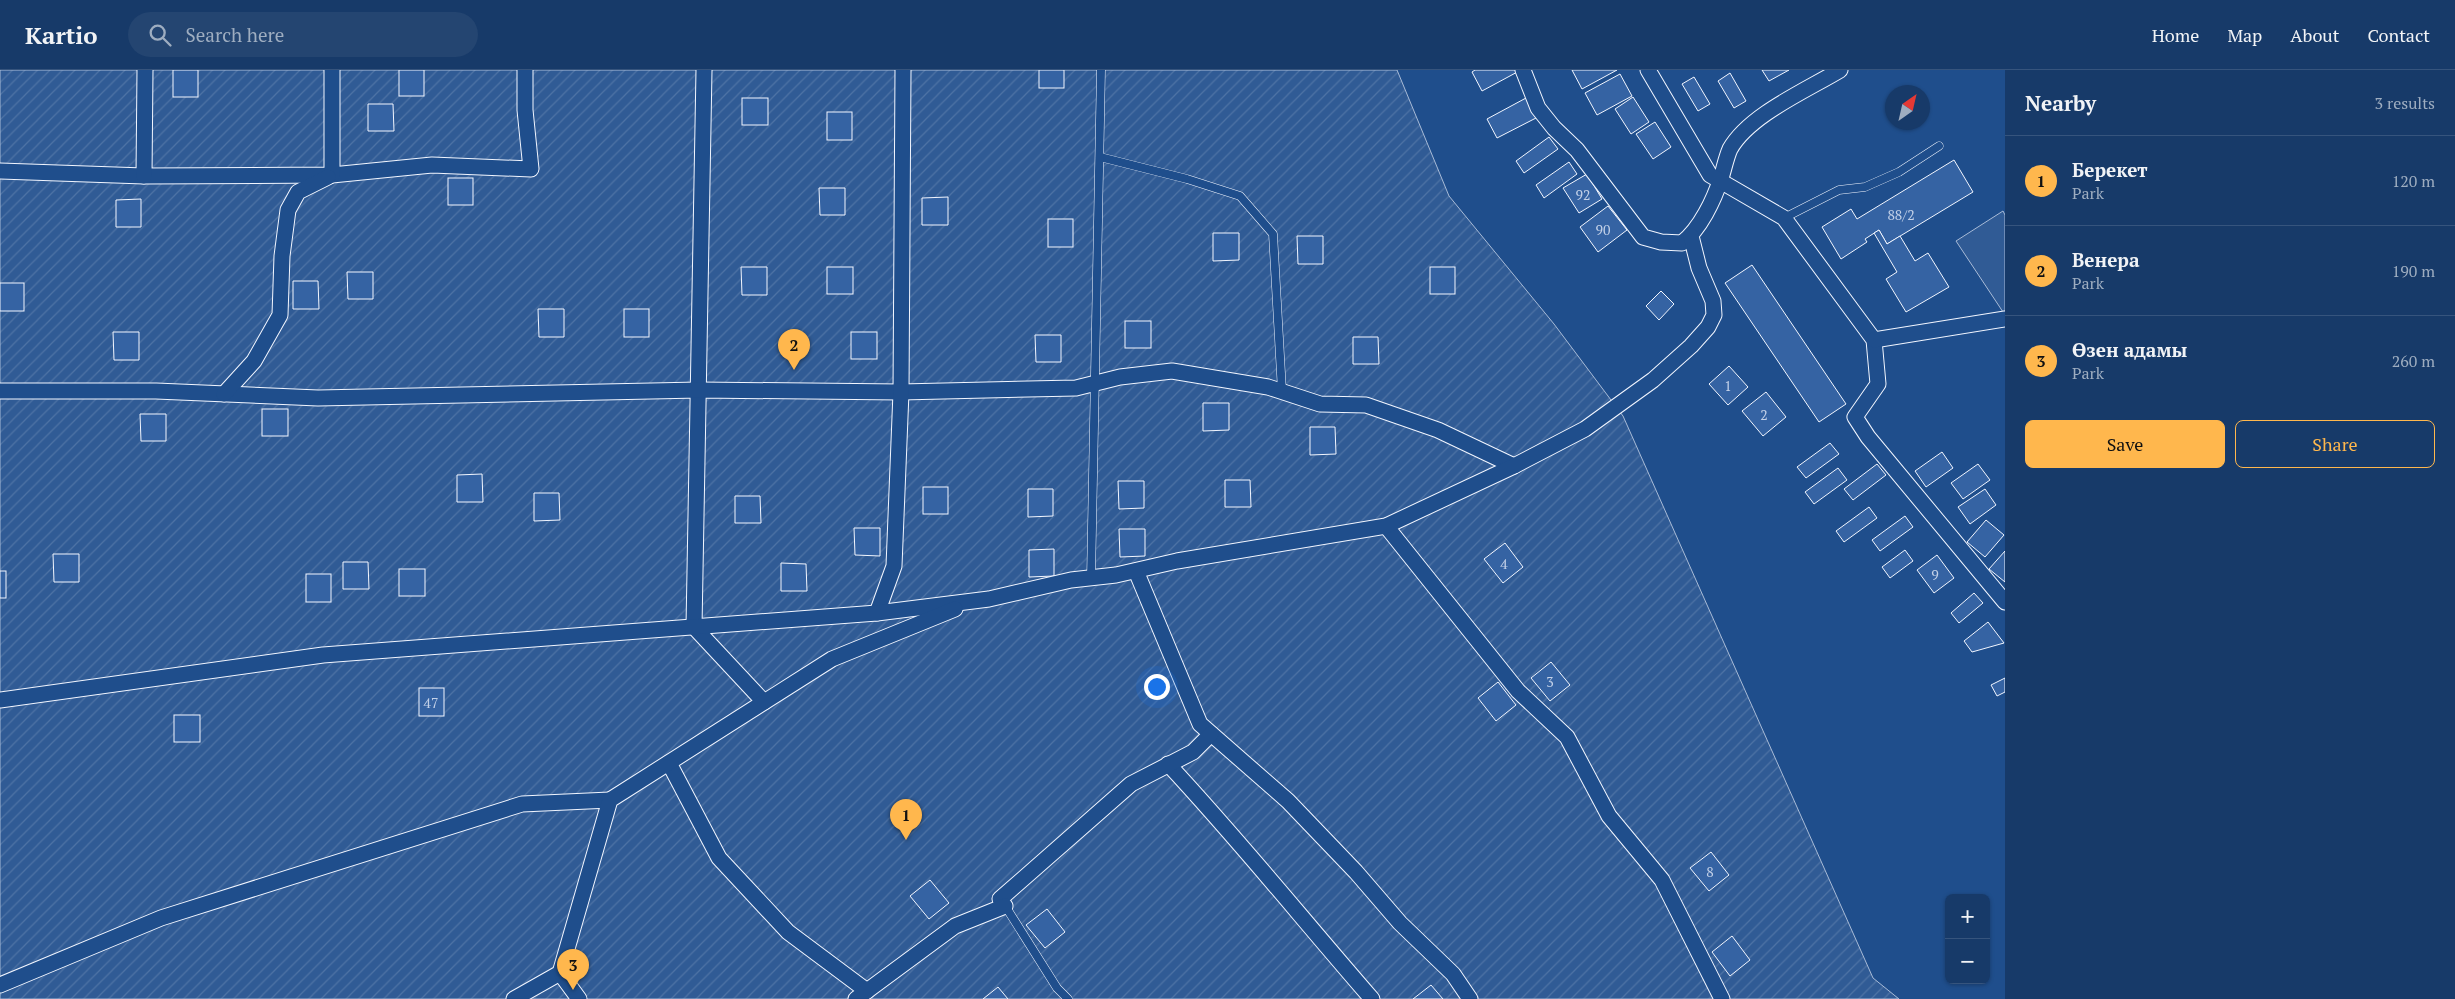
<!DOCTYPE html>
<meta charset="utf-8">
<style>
:root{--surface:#173a69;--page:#244571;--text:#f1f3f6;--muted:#9eadc0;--line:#36547d;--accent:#ffb74d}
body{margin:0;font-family:"PT Serif",serif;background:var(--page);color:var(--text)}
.controls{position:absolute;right:15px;bottom:15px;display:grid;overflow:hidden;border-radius:8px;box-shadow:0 1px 4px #0004}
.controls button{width:45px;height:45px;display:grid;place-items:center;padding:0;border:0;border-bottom:1px solid var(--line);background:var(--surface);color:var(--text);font:25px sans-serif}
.compass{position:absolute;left:1885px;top:15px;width:45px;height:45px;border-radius:50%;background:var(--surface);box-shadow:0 1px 4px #0004;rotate:34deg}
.you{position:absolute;left:1156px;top:616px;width:18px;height:18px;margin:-12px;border:4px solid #fff;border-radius:50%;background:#1a73e8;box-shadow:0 0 0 8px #1a73e833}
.badge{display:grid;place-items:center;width:32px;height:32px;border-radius:50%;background:var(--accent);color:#111;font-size:16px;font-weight:700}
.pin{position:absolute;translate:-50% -41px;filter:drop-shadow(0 1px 2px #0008)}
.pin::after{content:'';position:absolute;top:26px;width:18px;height:15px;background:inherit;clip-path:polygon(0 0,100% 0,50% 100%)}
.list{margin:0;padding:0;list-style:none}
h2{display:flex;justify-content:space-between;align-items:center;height:65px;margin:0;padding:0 20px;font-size:21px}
h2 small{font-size:16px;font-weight:400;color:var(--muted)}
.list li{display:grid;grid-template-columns:32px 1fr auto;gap:15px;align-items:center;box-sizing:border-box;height:90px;padding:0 20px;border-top:1px solid var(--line)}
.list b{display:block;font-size:19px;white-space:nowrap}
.list p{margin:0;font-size:16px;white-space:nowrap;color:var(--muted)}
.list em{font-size:16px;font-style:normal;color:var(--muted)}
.actions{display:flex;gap:10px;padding:15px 20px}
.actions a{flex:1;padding:11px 0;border:1px solid var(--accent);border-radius:8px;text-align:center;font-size:18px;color:var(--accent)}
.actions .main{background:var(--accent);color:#111}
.icon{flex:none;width:28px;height:28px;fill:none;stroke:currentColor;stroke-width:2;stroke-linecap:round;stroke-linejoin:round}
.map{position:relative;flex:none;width:2005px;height:929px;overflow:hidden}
header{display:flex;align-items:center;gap:30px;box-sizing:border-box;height:70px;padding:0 25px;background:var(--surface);border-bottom:1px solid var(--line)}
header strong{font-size:24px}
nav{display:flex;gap:28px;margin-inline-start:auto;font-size:18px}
.search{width:350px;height:45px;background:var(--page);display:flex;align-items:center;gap:12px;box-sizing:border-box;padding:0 18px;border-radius:28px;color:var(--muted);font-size:19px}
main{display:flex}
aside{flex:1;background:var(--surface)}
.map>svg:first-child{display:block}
</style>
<header>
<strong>Kartio</strong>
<div class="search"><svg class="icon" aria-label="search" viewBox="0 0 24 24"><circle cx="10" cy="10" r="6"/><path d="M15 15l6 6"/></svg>Search here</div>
<nav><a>Home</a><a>Map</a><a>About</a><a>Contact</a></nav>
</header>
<main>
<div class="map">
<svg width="2005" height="929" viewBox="0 0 2005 929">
<defs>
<pattern id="garden-furrows" width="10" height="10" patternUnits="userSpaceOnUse" patternTransform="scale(1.25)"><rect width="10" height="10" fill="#305b95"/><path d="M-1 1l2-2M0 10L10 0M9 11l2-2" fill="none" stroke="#4e73a5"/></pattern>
</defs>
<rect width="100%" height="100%" fill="#1f4e8c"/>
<!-- garden -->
<path fill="url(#garden-furrows)" stroke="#a8bbd7" d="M0 0H1397L1449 126 1554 254 1623 346 1873 908 1899 929H0Z"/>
<!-- pitch -->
<path fill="#305b95" stroke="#a8bbd7" d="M2003 141 2005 145V245L1956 171Z"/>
<!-- building -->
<g fill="#3563a3" stroke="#f2f6ff">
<rect x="173" y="0" width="25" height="27"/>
<rect x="399" y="0" width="25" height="26"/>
<rect x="1039" y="0" width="25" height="18"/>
<path d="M1475 0H1521L1482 21 1472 2Z"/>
<path d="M1572 0H1617L1582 19Z"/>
<path d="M1762 0H1789L1769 11Z"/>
<path d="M1730 3 1746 31 1734 38 1718 11Z"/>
<path d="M1620 4 1632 26 1597 45 1585 23Z"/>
<path d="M1694 7 1710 34 1698 41 1682 14Z"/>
<path d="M1633 27 1649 52 1631 64 1615 39Z"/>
<rect x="742" y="28" width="26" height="27"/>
<path d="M1526 28 1536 48 1497 68 1487 49Z"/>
<path d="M368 34H393L394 61H368Z"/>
<rect x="827" y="42" width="25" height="28"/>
<path d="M1655 52 1671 77 1653 89 1636 64Z"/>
<path d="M1549 67 1558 79 1524 103 1516 91Z"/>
<path d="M1954 90 1973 122 1887 174 1879 160 1865 169 1867 172 1841 189 1822 157 1851 139 1857 149Z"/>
<path d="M1569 92 1577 104 1544 128 1536 115Z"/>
<path d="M1587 104 1602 129 1579 143 1563 118Z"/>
<rect x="448" y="108" width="25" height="27"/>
<path d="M819 118H845V145H820Z"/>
<path d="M948 127V155H922V128Z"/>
<path d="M141 129V157H116V130Z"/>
<path d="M1608 136 1627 160 1598 182 1580 157Z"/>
<rect x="1048" y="149" width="25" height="28"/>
<path d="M1879 160 1887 174 1900 166 1915 191 1928 183 1949 217 1906 242 1886 209 1897 202 1874 163Z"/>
<path d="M1213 163H1239V190L1213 191Z"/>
<path d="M1297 166H1323V194H1298Z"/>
<path d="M1752 195 1846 334 1819 352 1725 213Z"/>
<path d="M741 197H767V225H742Z"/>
<rect x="827" y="197" width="26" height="27"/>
<rect x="1430" y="197" width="25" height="27"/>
<path d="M347 202H373V229H348Z"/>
<path d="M293 211H318L319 239H293Z"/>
<rect x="0" y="213" width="24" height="28"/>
<path d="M1661 221 1674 234 1659 250 1646 236Z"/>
<path d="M538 239H564V267H539Z"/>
<rect x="624" y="239" width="25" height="28"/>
<rect x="1125" y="251" width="26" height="27"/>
<path d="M113 262H139V290H114Z"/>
<rect x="851" y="262" width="26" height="27"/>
<path d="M1035 265H1061V292H1036Z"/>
<path d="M1353 267H1378L1379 294H1353Z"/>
<path d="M1729 296 1748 317 1728 335 1709 314Z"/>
<path d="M1766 322 1786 347 1763 366 1742 341Z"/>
<path d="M1203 333H1229V360L1203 361Z"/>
<rect x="262" y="339" width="26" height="27"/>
<path d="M140 344H166V371H141Z"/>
<path d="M1310 357H1335L1336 384 1310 385Z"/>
<path d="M1830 373 1839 384 1806 408 1797 397Z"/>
<path d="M1942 382 1953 398 1926 417 1915 401Z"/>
<path d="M1877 394 1886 405 1853 430 1844 419Z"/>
<path d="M1978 394 1990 410 1963 429 1951 413Z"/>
<path d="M1838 398 1847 410 1814 434 1805 422Z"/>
<path d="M482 404 483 432H457V405Z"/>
<path d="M1225 410H1250L1251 437H1225Z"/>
<path d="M1118 411H1144V438L1119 439Z"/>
<rect x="923" y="417" width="25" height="27"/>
<path d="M1028 419H1053V446L1028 447Z"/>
<path d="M1985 419 1996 435 1970 454 1958 437Z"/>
<path d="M534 423H559L560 450 534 451Z"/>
<path d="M735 426H760L761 453H735Z"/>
<path d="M1869 437 1877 448 1844 472 1836 461Z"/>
<path d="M1905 446 1913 457 1880 481 1872 470Z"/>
<path d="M1986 450 2004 465 1985 487 1967 472Z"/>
<path d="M854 458H880V486L855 485Z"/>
<path d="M1119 459H1145V486L1120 487Z"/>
<path d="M1505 473 1523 497 1503 513 1484 489Z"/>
<path d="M1054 479V506L1029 507V480Z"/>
<path d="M1905 480 1913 491 1890 508 1882 497Z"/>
<path d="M2005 481V512L1989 499Z"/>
<path d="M53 484H79V512H54Z"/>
<path d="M1937 485 1954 508 1934 523 1917 500Z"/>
<path d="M343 492H368L369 519H343Z"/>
<path d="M781 493 806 494 807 521H781Z"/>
<rect x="399" y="499" width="26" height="27"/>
<rect x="0" y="501" width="6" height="27"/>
<rect x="306" y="504" width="25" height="28"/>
<path d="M1974 523 1983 533 1959 553 1951 543Z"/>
<path d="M1988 552 2004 573 1972 582 1964 571Z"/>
<path d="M1551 592 1570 615 1550 631 1531 608Z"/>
<path d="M2005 608V622L1997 626 1991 615Z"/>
<path d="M1498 612 1516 635 1496 651 1478 628Z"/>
<rect x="419" y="618" width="25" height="28"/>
<rect x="174" y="645" width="26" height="27"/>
<path d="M1711 782 1729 805 1709 821 1690 798Z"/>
<path d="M930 810 949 833 929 849 910 826Z"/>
<path d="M1047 839 1065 862 1045 878 1026 855Z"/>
<path d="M1732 866 1750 890 1730 906 1712 882Z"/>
<path d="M1431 915 1443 929H1413Z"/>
<path d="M998 917 1008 929H983Z"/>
</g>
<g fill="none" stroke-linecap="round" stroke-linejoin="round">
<defs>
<g id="lane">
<path d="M1100 87 1187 109 1240 126 1273 164 1282 321"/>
<path d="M1784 148 1839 120 1865 117 1899 102 1939 76"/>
<path d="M1091 508 1101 0"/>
<path d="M1004 834 1057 918 1068 929"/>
</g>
<g id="street">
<path d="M704 0 694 557 764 632"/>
<path d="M1523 0 1538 38 1554 58 1577 80 1643 167 1661 172 1682 173C1700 159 1714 130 1721 108 1724 99 1726 88 1730 79 1749 45 1807 20 1840 0"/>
<path d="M1648 0 1710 105 1784 148 1874 270 1878 314 1855 347 1868 367 2005 532"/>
<path d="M0 101 144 106 332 105 432 95 531 99 525 40V0"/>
<path d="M332 105V0"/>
<path d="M144 106 145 0"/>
<path d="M1874 270 2005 249"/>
<path d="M0 321H156L318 328 699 320 901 322 1076 318 1120 307 1172 301 1268 317 1320 334 1366 335 1438 360 1514 396"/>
<path d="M224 324 254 291 280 245 282 186 288 140 298 122 328 107"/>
<path d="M1386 456 1518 621 1567 667 1609 746 1662 810 1722 929"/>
<path d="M1136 501 1200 654 1288 731 1356 802 1400 853 1453 904 1470 929"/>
<path d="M877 543 894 496 901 322 903 0"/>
<path d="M0 630 323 585 877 543 989 529 1071 510 1116 505 1177 491 1386 456 1514 396 1585 359 1653 310 1691 276 1708 257 1714 245 1713 231 1699 198 1691 166"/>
<path d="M669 693 719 788 788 862 867 921"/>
<path d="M1168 694C1239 770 1304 851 1372 929"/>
<path d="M1000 829 1131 714 1193 682 1211 664"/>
<path d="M560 903 579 929"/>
<path d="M0 915 161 848 522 734 610 730"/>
<path d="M514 929 560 903 610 730 832 589 955 539"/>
<path d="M856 929 955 856 1005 836"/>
</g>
</defs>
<!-- lane casing -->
<use href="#lane" stroke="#f2f6ff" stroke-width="9"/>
<!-- street casing -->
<use href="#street" stroke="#f2f6ff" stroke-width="17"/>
<!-- lane -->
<use href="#lane" stroke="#1f4e8c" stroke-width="8"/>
<!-- street -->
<use href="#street" stroke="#1f4e8c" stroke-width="15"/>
</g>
<g text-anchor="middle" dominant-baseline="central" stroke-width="4" stroke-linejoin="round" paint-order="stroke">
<!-- number labels -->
<g font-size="14" fill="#c3d1e8">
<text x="1583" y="124">92</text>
<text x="1901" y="144">88/2</text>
<text x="1603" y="159">90</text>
<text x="1728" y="315">1</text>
<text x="1764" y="344">2</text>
<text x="1504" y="493">4</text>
<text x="1935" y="504">9</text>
<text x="1550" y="611">3</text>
<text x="431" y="632">47</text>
<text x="1710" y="801">8</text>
</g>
</g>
</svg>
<div class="controls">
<button>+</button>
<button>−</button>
</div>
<svg class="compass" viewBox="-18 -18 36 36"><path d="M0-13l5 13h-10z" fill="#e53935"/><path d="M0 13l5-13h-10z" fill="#9eadc0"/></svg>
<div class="you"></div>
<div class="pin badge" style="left:906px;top:770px">1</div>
<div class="pin badge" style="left:794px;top:300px">2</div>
<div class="pin badge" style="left:573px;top:920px">3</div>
</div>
<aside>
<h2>Nearby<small>3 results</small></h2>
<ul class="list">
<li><span class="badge">1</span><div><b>Берекет</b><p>Park</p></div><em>120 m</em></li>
<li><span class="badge">2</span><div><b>Венера</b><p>Park</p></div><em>190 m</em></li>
<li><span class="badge">3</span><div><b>Өзен адамы</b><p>Park</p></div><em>260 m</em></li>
</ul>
<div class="actions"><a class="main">Save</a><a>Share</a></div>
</aside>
</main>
